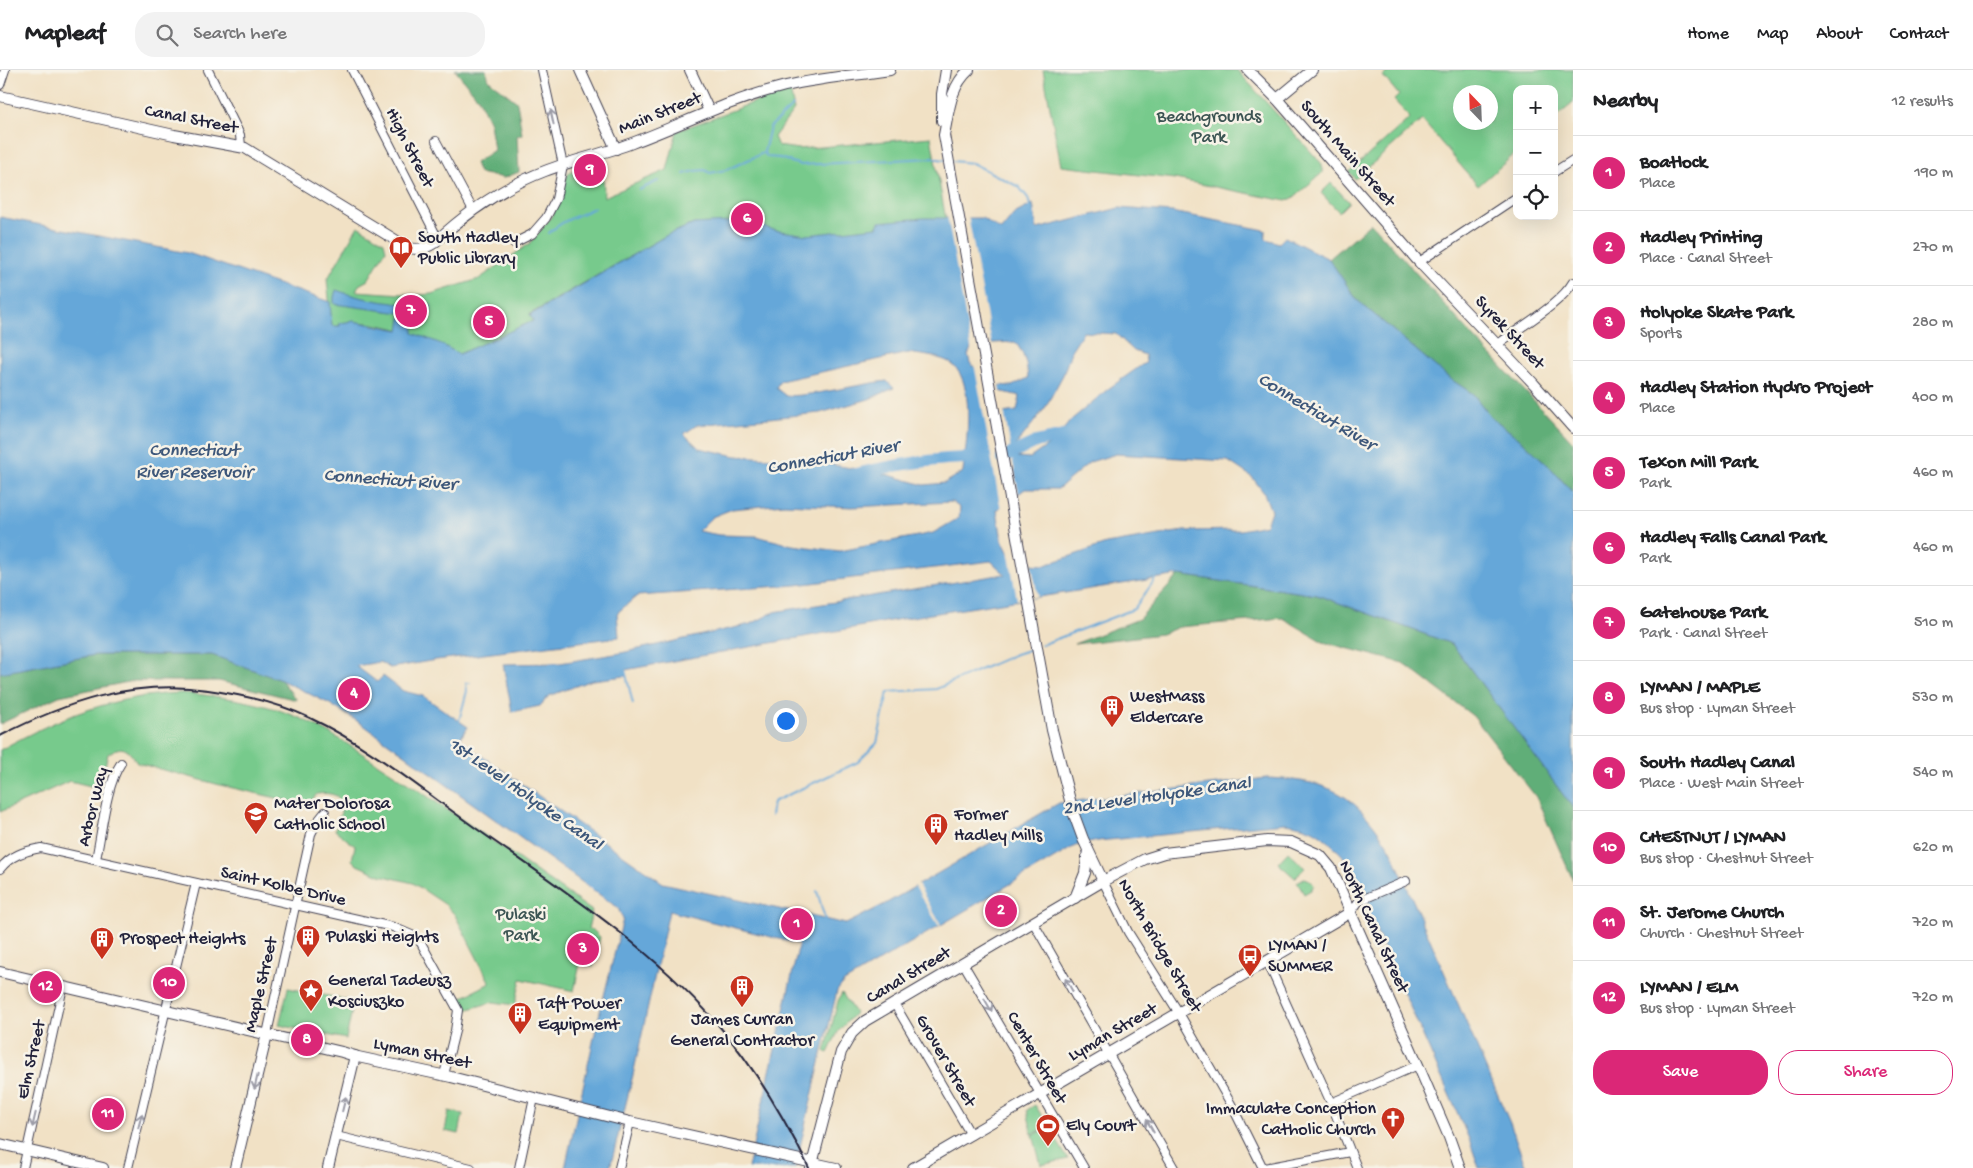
<!DOCTYPE html>
<meta charset="utf-8">
<style>
:root{--surface:#fff;--page:#f2f2f2;--text:#202124;--muted:#757577;--line:#e0e0e0;--accent:#db2777}
body{margin:0;font-family:"Gochi Hand",sans-serif;background:var(--page);color:var(--text)}
.controls{position:absolute;right:15px;top:15px;display:grid;overflow:hidden;border-radius:10px;box-shadow:0 5px 20px #0002}
.controls button{width:45px;height:45px;display:grid;place-items:center;padding:0;border:0;border-bottom:1px solid var(--line);background:var(--surface);color:var(--text);font:25px sans-serif}
.compass{position:absolute;left:1453px;top:15px;width:45px;height:45px;border-radius:50%;background:var(--surface);box-shadow:0 5px 20px #0002;rotate:337deg}
.you{position:absolute;left:785px;top:650px;width:18px;height:18px;margin:-12px;border:4px solid #fff;border-radius:50%;background:#1a73e8;box-shadow:0 0 0 8px #1a73e833}
.badge{display:grid;place-items:center;width:32px;height:32px;border-radius:50%;background:var(--accent);color:#fff;font-size:16px;font-weight:700}
.pin{position:absolute;translate:-50% -50%;border:2px solid #fff;box-shadow:0 1px 5px #0006}
.list{margin:0;padding:0;list-style:none}
h2{display:flex;justify-content:space-between;align-items:center;height:65px;margin:0;padding:0 20px;font-size:21px}
h2 small{font-size:16px;font-weight:400;color:var(--muted)}
.list li{display:grid;grid-template-columns:32px 1fr auto;gap:15px;align-items:center;box-sizing:border-box;height:75px;padding:0 20px;border-top:1px solid var(--line)}
.list b{display:block;font-size:19px;white-space:nowrap}
.list p{margin:0;font-size:16px;white-space:nowrap;color:var(--muted)}
.list em{font-size:16px;font-style:normal;color:var(--muted)}
.actions{display:flex;gap:10px;padding:15px 20px}
.actions a{flex:1;padding:11px 0;border:1px solid var(--accent);border-radius:20px;text-align:center;font-size:18px;color:var(--accent)}
.actions .main{background:var(--accent);color:#fff}
.icon{flex:none;width:28px;height:28px;fill:none;stroke:currentColor;stroke-width:2;stroke-linecap:round;stroke-linejoin:round}
.map{position:relative;flex:none;width:1573px;height:1098px;overflow:hidden}
header{display:flex;align-items:center;gap:30px;box-sizing:border-box;height:70px;padding:0 25px;background:var(--surface);border-bottom:1px solid var(--line)}
header strong{font-size:24px}
nav{display:flex;gap:28px;margin-inline-start:auto;font-size:18px}
.search{width:350px;height:45px;background:var(--page);display:flex;align-items:center;gap:12px;box-sizing:border-box;padding:0 18px;border-radius:20px;color:var(--muted);font-size:19px}
main{display:flex}
aside{flex:1;background:var(--surface)}
.map>svg:first-child{display:block}
</style>
<header>
<strong>Mapleaf</strong>
<div class="search"><svg class="icon" aria-label="search" viewBox="0 0 24 24"><circle cx="10" cy="10" r="6"/><path d="M15 15l6 6"/></svg>Search here</div>
<nav><a>Home</a><a>Map</a><a>About</a><a>Contact</a></nav>
</header>
<main>
<div class="map">
<svg width="1573" height="1098" viewBox="0 0 1573 1098">
<rect width="100%" height="100%" fill="#f7f3e8"/>
<filter id="ink" filterUnits="userSpaceOnUse"><feTurbulence type="fractalNoise" baseFrequency=".02" numOctaves="2"/><feDisplacementMap in="SourceGraphic" scale="10" xChannelSelector="R" yChannelSelector="G"/><feConvolveMatrix kernelMatrix="1 2 1 2 8 2 1 2 1" color-interpolation-filters="sRGB"/></filter>
<filter id="wash" filterUnits="userSpaceOnUse"><feTurbulence type="fractalNoise" baseFrequency=".0096" numOctaves="4" result="noise"/><feDisplacementMap in="SourceGraphic" scale="20" xChannelSelector="R" yChannelSelector="G"/><feGaussianBlur stdDeviation="1.12" result="paint"/><feColorMatrix in="noise" values="0 0 0 0 0 0 0 0 0 0 0 0 0 0 0 0 0 1.4 0 .05"/><feComposite in="paint" operator="in"/></filter>
<g filter="url(#wash)">
<rect width="100%" height="100%" fill="#f1e1c5"/>
<!-- green -->
<g fill="#77ca8c" stroke="#4c7664" fill-rule="evenodd">
<path d="M1043 0H1237L1322 94V103L1293 128 1286 131 1175 109 1061 96Z"/>
<path d="M1390 0H1573V33L1554 49V19H1517V82L1478 116 1422 50 1355 109 1349 102 1410 48 1394 30 1399 25 1383 6ZM1460 22H1490V52H1460Z"/>
<path d="M790 19 794 40 774 67 778 76 798 79 931 67 950 172 897 180 694 154 669 164 530 244 534 251 459 284C428 267 376 248 340 253V256L332 257 327 210 358 156 384 172 386 180 368 210 359 215 356 221 418 225 431 224 479 209 529 174 553 145 568 104 572 101 603 94 604 127 667 100 677 61Z"/>
<path d="M1331 113 1349 132 1339 142 1321 123Z"/>
<path d="M183 623C219 626 256 631 290 644 327 658 359 682 392 703 460 747 526 794 592 841L588 859 593 860 600 867 593 897 580 894 574 921 521 909 515 935 493 932 462 941 457 930 490 913 455 845 446 835 413 813 380 805 357 795 352 790 355 776 335 760C344 739 348 720 317 724L307 735 220 715 137 693C128 679 123 673 108 684L99 718 70 711 0 742V680C59 647 114 625 183 623Z"/>
<path d="M1288 782 1305 798 1295 808 1278 793Z"/>
<path d="M1304 808 1310 810 1314 815 1311 820 1304 824 1297 812Z"/>
<path d="M288 918 354 931 346 969 279 955Z"/>
<path d="M842 923 855 943 838 962 828 983 825 982 838 931Z"/>
<path d="M1035 1035 1049 1057 1032 1064 1027 1040Z"/>
<path d="M449 1041 463 1044 459 1064 445 1061Z"/>
<path d="M1049 1058 1068 1089 1041 1095 1033 1065Z"/>
</g>
<!-- forest -->
<g fill="#61ae78" stroke="#42685a">
<path d="M455 0H486L489 10 517 32 522 64 517 66 519 102 504 108 479 103 475 93 494 80 490 53 478 28Z"/>
<path d="M1371 153 1470 263 1573 372V423L1550 397 1522 371 1490 346 1473 324 1449 308 1357 230 1329 189Z"/>
<path d="M1179 505 1317 525 1452 574 1573 738V810L1536 727 1473 646 1403 593 1323 572 1283 548 1179 557 1162 564 1074 574 1139 549Z"/>
<path d="M95 585H212L281 610 297 630 219 611H133L59 626 0 654V603Z"/>
</g>
<!-- water -->
<path fill="#65a7d9" stroke="#44648a" fill-rule="evenodd" d="M1033 134 1037 159 1119 138 1172 142 1265 160 1266 169 1279 173 1285 167 1329 189 1357 230 1449 308 1473 324 1490 346 1522 371 1550 397 1573 423V738L1452 574 1317 525 1179 505 912 547 625 600 626 606 592 610 549 626 540 636 512 642 503 594 560 593 621 583 751 554 774 542 1005 504 991 491 796 515 637 526 617 543 619 567 436 590 390 598 380 592 356 596 377 612 383 606 403 621 423 626 468 657 459 670 663 813 846 854 885 834 1059 733 1267 708C1333 711 1355 724 1391 780L1510 1053 1526 1098H1479L1469 1069 1343 786C1322 765 1316 757 1285 753L1098 771 1075 776 844 912 837 921 795 1098H748L799 874 669 841 633 1005 610 1098H565L597 954 623 849 618 838 362 654 330 634 281 610 212 585H95L0 603V147L188 183 330 232 332 256H340V253L353 251 399 260 402 244 401 243 334 234V227L336 220C366 231 399 235 431 235V241L430 243 416 244 413 263 439 273 459 284 533 251 530 245 669 164 694 154 746 151 774 160 807 165 877 157 879 152 923 148H982L1001 160 1014 144ZM1083 262 1116 264 1134 281 1145 285 1146 292 1108 319 1071 350 1054 371 1030 388 1017 387 1016 375 1045 338 1063 305 1072 279ZM1015 272C1024 283 1027 294 1028 308L1012 316 996 315 970 293 968 285 973 274ZM908 283C920 285 936 286 947 291 978 306 966 374 963 402L945 413 924 415 889 405 807 390 736 386 699 378 684 364 697 355 820 343 869 329 894 318 887 311C853 315 820 325 786 326L776 318 780 311ZM999 321 1020 326 1017 341 987 345 983 327ZM1116 384 1228 391 1252 407 1264 423 1271 441 1266 455 1241 460 1183 461 1106 474 1045 495 1014 493 1002 470 997 440 1025 419H1058L1090 392ZM952 432 960 438 959 448 933 463 840 481 792 475 756 466 719 465 698 461 712 447 732 439 784 434 852 437Z"/>
<!-- pier -->
<g fill="#f1e1c5">
<path d="M947 145H968L992 275 975 276 972 283Z"/>
<path d="M974 293 999 313 1001 324 986 329 988 342 1004 340 1019 426 1001 440Z"/>
<path d="M1007 474 1016 491 1031 492 1038 527 1017 530Z"/>
<path d="M917 813 941 855 939 856 914 815Z"/>
</g>
<g fill="none" stroke-linecap="round" stroke-linejoin="round">
<!-- stream -->
<g stroke="#65a7d9" stroke-width="2">
<path d="M793 36 770 57 764 82 767 87 780 88 800 95 932 88 945 90"/>
<path d="M953 91 972 93 1019 117 1028 128 1030 136"/>
<path d="M684 104 695 101 705 100 710 103 726 100 763 83"/>
<path d="M639 120 658 111"/>
<path d="M549 163C562 150 578 146 594 138"/>
<path d="M1041 575 1134 539 1156 508"/>
<path d="M625 600 633 634"/>
<path d="M459 651 467 621 466 613H470"/>
<path d="M771 746 773 732 858 692 877 673 888 622 936 619 1016 584 1035 578"/>
<path d="M817 821 825 849"/>
</g>
<!-- river -->
<g stroke="#65a7d9" stroke-width="12">
<path d="M1002 388 1036 372 1072 364"/>
<path d="M851 405C893 395 936 387 980 388"/>
</g>
</g>
</g>
<g filter="url(#ink)">
<g fill="none" stroke-linecap="round" stroke-linejoin="round">
<defs>
<g id="street">
<path d="M208 0 240 65 241 77"/>
<path d="M352 0 438 169"/>
<path d="M0 15 5 0"/>
<path d="M436 71 473 140"/>
<path d="M1554 102 1573 90"/>
<path d="M514 173 532 164 546 148 556 129 563 95 542 0"/>
<path d="M1419 192 1517 127"/>
<path d="M1497 275C1518 258 1561 234 1573 212"/>
<path d="M96 789C102 762 106 715 121 693"/>
<path d="M0 799C11 785 25 781 41 778L393 857 414 866 421 873 458 940 455 961 444 1005"/>
<path d="M1103 811 1128 862 1179 943 1231 1034 1263 1098"/>
<path d="M1351 842 1359 831 1406 811"/>
<path d="M1033 852 1174 1098"/>
<path d="M1267 891 1331 1033 1357 1098"/>
<path d="M963 893 1084 1098"/>
<path d="M894 933 971 1065"/>
<path d="M267 964 311 764 317 752 325 742"/>
<path d="M1331 1033 1418 995"/>
<path d="M336 1066 471 1098"/>
<path d="M23 1098 63 917"/>
<path d="M128 1098 196 813"/>
<path d="M519 1098 534 1028"/>
<path d="M619 1098 630 1052"/>
<path d="M1264 1098 1350 1082"/>
</g>
<g id="secondary">
<path d="M580 0 616 79"/>
<path d="M690 0 709 41"/>
<path d="M969 0C950 17 949 41 944 65L1052 660 1073 742 1083 769 1103 811"/>
<path d="M1248 0 1277 29 1419 192 1534 314 1573 358"/>
<path d="M0 26 174 65 245 78 407 177C417 181 425 179 434 173 467 142 503 117 545 101 573 90 603 84 632 73 681 55 727 31 778 18 814 8 853 6 890 0"/>
<path d="M1277 29 1312 0"/>
<path d="M942 51V24L946 0"/>
<path d="M1075 828 1085 803 1088 780"/>
<path d="M0 902 342 982 358 987 451 1007 630 1052 836 1098"/>
<path d="M0 1074 103 1098"/>
<path d="M235 1098 267 964"/>
<path d="M328 1098 355 986"/>
<path d="M811 1098 841 982 852 963 865 951 1103 811 1145 789 1164 783 1267 771 1291 772 1320 785 1331 798 1418 995 1449 1067 1460 1098"/>
<path d="M913 1098 1351 842"/>
</g>
</defs>
<!-- street casing -->
<use href="#street" stroke="#413f50" stroke-width="10"/>
<!-- secondary casing -->
<use href="#secondary" stroke="#413f50" stroke-width="12"/>
<!-- street -->
<use href="#street" stroke="#fff" stroke-width="8"/>
<!-- secondary -->
<use href="#secondary" stroke="#fff" stroke-width="10"/>
<!-- rail -->
<path stroke="#22223b" stroke-width="2" d="M0 666C66 632 132 609 208 620 243 625 279 633 310 648 369 676 421 719 474 757 557 816 645 872 714 950 753 994 783 1045 809 1098"/>
</g>
<!-- one-way arrows -->
<defs><path id="oneway-shaft" d="M-6 0H5M1.5-3L5.5 0L1.5 3" fill="none" stroke-width="1.6" stroke-linecap="round" stroke-linejoin="round" transform="scale(1.25)"/></defs>
<g stroke="#9c9ca7">
<use href="#oneway-shaft" transform="translate(552 47) rotate(-102)"/>
<use href="#oneway-shaft" transform="translate(1069 915) rotate(-120)"/>
<use href="#oneway-shaft" transform="translate(988 935) rotate(60)"/>
<use href="#oneway-shaft" transform="translate(256 1012) rotate(103)"/>
<use href="#oneway-shaft" transform="translate(344 1034) rotate(-76)"/>
<use href="#oneway-shaft" transform="translate(34 1050) rotate(103)"/>
<use href="#oneway-shaft" transform="translate(140 1051) rotate(-76)"/>
<use href="#oneway-shaft" transform="translate(1150 1056) rotate(-120)"/>
</g>
</g>
<!-- icons -->
<defs>
<symbol id="library-pin" viewBox="-11 -11 22 30"><path d="M0 17L-7.5 6A9.5 9.5 0 1 1 7.5 6Z" fill="#c8321e" stroke="#f7f3e8"/><path d="M-6-4Q-3-5.5-.7-3.5V5Q-3 3-6 4ZM6-4Q3-5.5 .7-3.5V5Q3 3 6 4Z" fill="#fff"/></symbol>
<symbol id="building-pin" viewBox="-11 -11 22 30"><path d="M0 17L-7.5 6A9.5 9.5 0 1 1 7.5 6Z" fill="#c8321e" stroke="#f7f3e8"/><path d="M-4-6H4V6H1V3H-1V6H-4ZM-2.5-4.3h1.7v1.8h-1.7ZM.8-4.3h1.7v1.8H.8ZM-2.5-1h1.7V.8h-1.7ZM.8-1h1.7V.8H.8Z" fill="#fff"/></symbol>
<symbol id="school-pin" viewBox="-11 -11 22 30"><path d="M0 17L-7.5 6A9.5 9.5 0 1 1 7.5 6Z" fill="#c8321e" stroke="#f7f3e8"/><path d="M0-5L7-2L0 1L-7-2ZM-4 1L0 2.5L4 1V4Q0 6-4 4Z" fill="#fff"/></symbol>
<symbol id="bus-pin" viewBox="-11 -11 22 30"><path d="M0 17L-7.5 6A9.5 9.5 0 1 1 7.5 6Z" fill="#c8321e" stroke="#f7f3e8"/><path d="M-5-6H5V4H4V6H2V4H-2V6H-4V4H-5ZM-3.5-4V0h7V-4ZM-3.5 1.2v1.5H-2V1.2ZM2 1.2v1.5H3.5V1.2Z" fill="#fff"/></symbol>
<symbol id="sight-pin" viewBox="-11 -11 22 30"><path d="M0 17L-7.5 6A9.5 9.5 0 1 1 7.5 6Z" fill="#c8321e" stroke="#f7f3e8"/><path d="M0-6L1.8-2.2L6-1.7L2.9 1.2L3.7 5.4L0 3.3L-3.7 5.4L-2.9 1.2L-6-1.7L-1.8-2.2Z" fill="#fff"/></symbol>
<symbol id="church-pin" viewBox="-11 -11 22 30"><path d="M0 17L-7.5 6A9.5 9.5 0 1 1 7.5 6Z" fill="#c8321e" stroke="#f7f3e8"/><path d="M-1.2-6h2.4v3.5h3.3v2.4h-3.3V6h-2.4V-.1h-3.3v-2.4h3.3Z" fill="#fff"/></symbol>
<symbol id="stadium-pin" viewBox="-11 -11 22 30"><path d="M0 17L-7.5 6A9.5 9.5 0 1 1 7.5 6Z" fill="#c8321e" stroke="#f7f3e8"/><path d="M0-5a6.5 5 0 1 0 0 10a6.5 5 0 1 0 0-10ZM-3.5-1.8h7v3.6h-7Z" fill="#fff"/></symbol>
</defs>
<g fill-rule="evenodd">
<use href="#library-pin" x="387" y="164" width="28" height="38"/>
<use href="#building-pin" x="1098" y="623" width="28" height="38"/>
<use href="#school-pin" x="242" y="730" width="28" height="38"/>
<use href="#building-pin" x="922" y="741" width="28" height="38"/>
<use href="#building-pin" x="294" y="853" width="28" height="38"/>
<use href="#building-pin" x="88" y="855" width="28" height="38"/>
<use href="#bus-pin" x="1236" y="872" width="28" height="38"/>
<use href="#building-pin" x="728" y="903" width="28" height="38"/>
<use href="#sight-pin" x="297" y="907" width="28" height="38"/>
<use href="#building-pin" x="506" y="930" width="28" height="38"/>
<use href="#church-pin" x="1379" y="1035" width="28" height="38"/>
<use href="#stadium-pin" x="1034" y="1042" width="28" height="38"/>
</g>
<g text-anchor="middle" dominant-baseline="central" stroke-width="5" stroke-linejoin="round" paint-order="stroke">
<!-- street labels -->
<g font-size="18" fill="#22223b" stroke="#f7f3e8">
<text transform="translate(660 44) rotate(-22)">Main Street</text>
<text transform="translate(191 50) rotate(11)">Canal Street</text>
<text transform="translate(409 78) rotate(63)">High Street</text>
<text transform="translate(1347 84) rotate(49)">South Main Street</text>
<text transform="translate(1509 263) rotate(47)">Syrek Street</text>
<text transform="translate(94 737) rotate(-76)">Arbor Way</text>
<text transform="translate(283 817) rotate(13)">Saint Kolbe Drive</text>
<text transform="translate(1373 857) rotate(65)">North Canal Street</text>
<text transform="translate(1159 876) rotate(60)">North Bridge Street</text>
<text transform="translate(909 906) rotate(-31)">Canal Street</text>
<text transform="translate(262 915) rotate(-77)">Maple Street</text>
<text transform="translate(1113 963) rotate(-30)">Lyman Street</text>
<text transform="translate(422 984) rotate(12)">Lyman Street</text>
<text transform="translate(1036 988) rotate(60)">Center Street</text>
<text transform="translate(32 990) rotate(-77)">Elm Street</text>
<text transform="translate(945 991) rotate(60)">Grover Street</text>
</g>
<!-- park labels -->
<g font-size="18" fill="#3c5453" stroke="#f7f3e8">
<text x="1209" y="47">Beachgrounds<tspan x="1209" dy="21">Park</tspan></text>
<text x="521" y="845">Pulaski<tspan x="521" dy="21">Park</tspan></text>
</g>
<!-- poi labels -->
<g font-size="18" fill="#22223b" stroke="#f7f3e8" text-anchor="start">
<text x="418" y="168">South Hadley<tspan x="418" dy="21">Public Library</tspan></text>
<text x="1130" y="627">WestMass<tspan x="1130" dy="21">Eldercare</tspan></text>
<text x="274" y="734">Mater Dolorosa<tspan x="274" dy="21">Catholic School</tspan></text>
<text x="954" y="745">Former<tspan x="954" dy="21">Hadley Mills</tspan></text>
<text x="326" y="867">Pulaski Heights</text>
<text x="120" y="869">Prospect Heights</text>
<text x="1268" y="876">LYMAN /<tspan x="1268" dy="21">SUMMER</tspan></text>
<text x="328" y="911">General Tadeusz<tspan x="328" dy="21">Kosciuszko</tspan></text>
<text x="538" y="934">Taft Power<tspan x="538" dy="21">Equipment</tspan></text>
<text x="742" y="950" text-anchor="middle">James Curran<tspan x="742" dy="21">General Contractor</tspan></text>
<text x="1376" y="1039" text-anchor="end">Immaculate Conception<tspan x="1376" dy="21">Catholic Church</tspan></text>
<text x="1066" y="1056">Ely Court</text>
</g>
<!-- water labels -->
<g font-size="19" font-style="italic" fill="#3d577a" stroke="#f7f3e8">
<text transform="translate(1316 343) rotate(31)">Connecticut River</text>
<text x="194" y="381">Connecticut<tspan x="194" dy="22">River Reservoir</tspan></text>
<text transform="translate(833 388) rotate(-10)">Connecticut River</text>
<text transform="translate(390 411) rotate(4)">Connecticut River</text>
<text transform="translate(525 725) rotate(35)">1st Level Holyoke Canal</text>
<text transform="translate(1157 727) rotate(-8)">2nd Level Holyoke Canal</text>
</g>
</g>
</svg>
<div class="controls">
<button>+</button>
<button>−</button>
<button><svg class="icon" aria-label="locate" viewBox="0 0 24 24"><circle cx="12" cy="12" r="6"/><path d="M12 2v4M12 18v4M2 12h4M18 12h4"/></svg></button>
</div>
<svg class="compass" viewBox="-18 -18 36 36"><path d="M0-13l5 13h-10z" fill="#e53935"/><path d="M0 13l5-13h-10z" fill="#757577"/></svg>
<div class="you"></div>
<div class="pin badge" style="left:797px;top:854px">1</div>
<div class="pin badge" style="left:1001px;top:841px">2</div>
<div class="pin badge" style="left:583px;top:879px">3</div>
<div class="pin badge" style="left:354px;top:624px">4</div>
<div class="pin badge" style="left:489px;top:252px">5</div>
<div class="pin badge" style="left:747px;top:149px">6</div>
<div class="pin badge" style="left:411px;top:241px">7</div>
<div class="pin badge" style="left:307px;top:970px">8</div>
<div class="pin badge" style="left:590px;top:100px">9</div>
<div class="pin badge" style="left:169px;top:913px">10</div>
<div class="pin badge" style="left:108px;top:1044px">11</div>
<div class="pin badge" style="left:46px;top:917px">12</div>
</div>
<aside>
<h2>Nearby<small>12 results</small></h2>
<ul class="list">
<li><span class="badge">1</span><div><b>Boatlock</b><p>Place</p></div><em>190 m</em></li>
<li><span class="badge">2</span><div><b>Hadley Printing</b><p>Place · Canal Street</p></div><em>270 m</em></li>
<li><span class="badge">3</span><div><b>Holyoke Skate Park</b><p>Sports</p></div><em>280 m</em></li>
<li><span class="badge">4</span><div><b>Hadley Station Hydro Project</b><p>Place</p></div><em>400 m</em></li>
<li><span class="badge">5</span><div><b>Texon Mill Park</b><p>Park</p></div><em>460 m</em></li>
<li><span class="badge">6</span><div><b>Hadley Falls Canal Park</b><p>Park</p></div><em>460 m</em></li>
<li><span class="badge">7</span><div><b>Gatehouse Park</b><p>Park · Canal Street</p></div><em>510 m</em></li>
<li><span class="badge">8</span><div><b>LYMAN / MAPLE</b><p>Bus stop · Lyman Street</p></div><em>530 m</em></li>
<li><span class="badge">9</span><div><b>South Hadley Canal</b><p>Place · West Main Street</p></div><em>540 m</em></li>
<li><span class="badge">10</span><div><b>CHESTNUT / LYMAN</b><p>Bus stop · Chestnut Street</p></div><em>620 m</em></li>
<li><span class="badge">11</span><div><b>St. Jerome Church</b><p>Church · Chestnut Street</p></div><em>720 m</em></li>
<li><span class="badge">12</span><div><b>LYMAN / ELM</b><p>Bus stop · Lyman Street</p></div><em>720 m</em></li>
</ul>
<div class="actions"><a class="main">Save</a><a>Share</a></div>
</aside>
</main>
